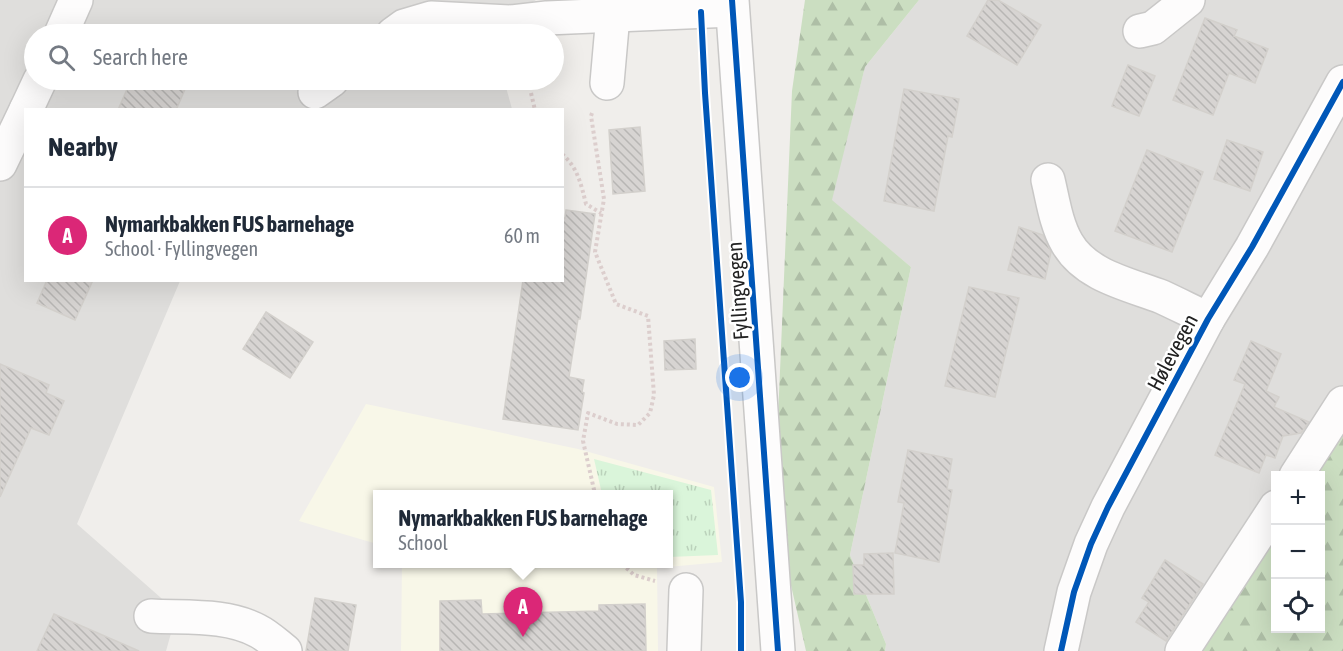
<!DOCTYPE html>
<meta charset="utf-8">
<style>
:root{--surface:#fff;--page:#f2f2f3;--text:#1f2937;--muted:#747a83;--line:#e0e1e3;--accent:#db2777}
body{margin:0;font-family:"Asap Condensed",sans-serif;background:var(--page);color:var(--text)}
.controls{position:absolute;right:18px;bottom:18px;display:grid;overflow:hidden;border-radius:0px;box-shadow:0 6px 24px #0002}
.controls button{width:54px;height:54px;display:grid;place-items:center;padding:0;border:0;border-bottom:2px solid var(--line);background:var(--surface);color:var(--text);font:30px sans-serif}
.you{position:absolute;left:740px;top:378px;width:21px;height:21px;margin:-15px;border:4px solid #fff;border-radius:50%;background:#1a73e8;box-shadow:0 0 0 9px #1a73e833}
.badge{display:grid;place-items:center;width:39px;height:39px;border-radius:50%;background:var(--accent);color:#fff;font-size:20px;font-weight:700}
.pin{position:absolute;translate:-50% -50px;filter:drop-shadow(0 2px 3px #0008)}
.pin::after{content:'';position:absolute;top:32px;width:21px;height:18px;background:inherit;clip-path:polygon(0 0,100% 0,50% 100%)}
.popup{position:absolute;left:373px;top:490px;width:300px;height:78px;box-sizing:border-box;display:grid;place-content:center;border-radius:0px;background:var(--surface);filter:drop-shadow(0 2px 4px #0005);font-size:20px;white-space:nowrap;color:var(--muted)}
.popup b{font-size:22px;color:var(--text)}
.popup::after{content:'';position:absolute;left:50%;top:100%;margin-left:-12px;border:12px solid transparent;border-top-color:var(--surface)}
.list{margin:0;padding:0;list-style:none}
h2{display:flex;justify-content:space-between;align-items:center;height:78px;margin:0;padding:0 24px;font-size:26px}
h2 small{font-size:20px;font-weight:400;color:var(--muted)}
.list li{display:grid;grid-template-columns:39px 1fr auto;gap:18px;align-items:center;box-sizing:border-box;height:96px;padding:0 24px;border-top:2px solid var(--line)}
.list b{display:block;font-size:22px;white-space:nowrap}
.list p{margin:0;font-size:20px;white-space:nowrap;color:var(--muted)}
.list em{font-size:20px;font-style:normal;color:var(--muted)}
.icon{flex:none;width:33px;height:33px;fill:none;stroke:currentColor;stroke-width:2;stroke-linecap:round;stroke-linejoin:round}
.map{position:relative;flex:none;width:1343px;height:651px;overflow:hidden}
.search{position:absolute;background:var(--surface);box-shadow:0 6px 24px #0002;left:24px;top:24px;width:540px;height:66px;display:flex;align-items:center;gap:15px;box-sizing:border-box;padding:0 21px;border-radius:33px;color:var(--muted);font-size:22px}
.panel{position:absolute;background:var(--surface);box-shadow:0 6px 24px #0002;left:24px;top:108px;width:540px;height:174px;border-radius:0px}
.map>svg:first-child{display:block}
</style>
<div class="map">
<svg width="1343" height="651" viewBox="0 0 1343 651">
<defs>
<pattern id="forest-firs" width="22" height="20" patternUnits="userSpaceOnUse" patternTransform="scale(1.5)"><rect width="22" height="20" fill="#cbdec1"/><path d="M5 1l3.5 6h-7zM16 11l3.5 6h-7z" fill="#aebea6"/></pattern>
<pattern id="park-tufts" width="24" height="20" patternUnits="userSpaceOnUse" patternTransform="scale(1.5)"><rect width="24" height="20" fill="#daf5da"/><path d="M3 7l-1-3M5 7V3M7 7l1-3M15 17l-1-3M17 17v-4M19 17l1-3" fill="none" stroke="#bbd2bb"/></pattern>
<pattern id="building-back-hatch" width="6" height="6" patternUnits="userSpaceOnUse" patternTransform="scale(1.5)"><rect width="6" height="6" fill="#d7d4d2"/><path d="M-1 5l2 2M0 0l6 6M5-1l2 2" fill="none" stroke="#b8b6b4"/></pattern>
</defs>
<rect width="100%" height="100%" fill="#f0eeeb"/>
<!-- residential -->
<g fill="#dfdedc">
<path d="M0 0H536L491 29 492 34H34V80H504L512 109 26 110V280L180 281 77 524 177 612 166 651H0Z"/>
<path d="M919 0H1343V406L1295 475 1276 476 1275 503 1173 651H885L886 644 850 555 911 267 831 200 865 67Z"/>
</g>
<!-- education -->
<path fill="#f8f7e8" d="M366 404 578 449 714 487 722 562 657 568 658 651H401L402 564H668V494H378L377 544 299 521Z"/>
<!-- forest -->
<g fill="url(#forest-firs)">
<path d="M805 0H919L865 67 832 200 911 267 850 555 886 644 885 651H806L774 511 792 91Z"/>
<path d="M1343 406V651H1173L1275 503 1276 628H1320V476L1295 475Z"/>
</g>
<!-- park -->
<path fill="url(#park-tufts)" d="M594 459 711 490 718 555 669 557 668 494H602Z"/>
<!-- building -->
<g fill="url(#building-back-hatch)" stroke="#d3d0cc" stroke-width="1.5">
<path d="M988 0H998L1041 25 1017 65 967 36Z"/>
<path d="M1205 18 1237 30 1234 36 1268 49 1255 83 1229 73 1213 115 1173 100Z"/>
<path d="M1128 65 1155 76 1139 116 1112 106Z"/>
<path d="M131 80H189L176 110H118Z"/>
<path d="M904 89 959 99 952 137 948 136 934 211 884 201Z"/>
<path d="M640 127 645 191 613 194 609 130Z"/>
<path d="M1227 140 1263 152 1250 191 1214 179Z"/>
<path d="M1147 150 1203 172 1172 252 1115 231Z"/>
<path d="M566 210 595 214 580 319H578L569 377 584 380 582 392 584 393 578 430 503 419 523 280H562V218H565Z"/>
<path d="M1019 227 1043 235 1051 252 1045 279 1008 270Z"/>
<path d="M47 280H93L75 320 37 303Z"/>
<path d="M969 287 1019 298 995 397 945 386Z"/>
<path d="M266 312 313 342 290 378 243 349Z"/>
<path d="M695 339 696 369 665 370 664 341Z"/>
<path d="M1251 341 1281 354 1266 391 1279 397 1274 407 1309 422 1301 433 1283 436 1275 458 1266 455 1259 473 1215 455 1245 384 1234 380Z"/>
<path d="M0 364 49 385 46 393 64 401 49 435 31 428 0 497Z"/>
<path d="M908 450 952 459 947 489 952 490 939 562 895 553 904 503 898 502Z"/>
<path d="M893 553 894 594H854L853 565H864V554Z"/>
<path d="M1165 560 1203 584 1166 641 1136 622 1149 602 1142 598Z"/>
<path d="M315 598 356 605 348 651H306Z"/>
<path d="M481 600 482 614 599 611V605L645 604 646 651H440V601Z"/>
<path d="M54 614 139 651H37Z"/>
</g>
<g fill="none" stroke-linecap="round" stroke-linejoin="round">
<defs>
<g id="minor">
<path d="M732 0 778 651"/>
<path d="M1140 31 1153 28 1188 0"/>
<path d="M61 34 76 0"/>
<path d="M393 34 404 26 431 18 512 22 547 18 732 10"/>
<path d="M607 83 613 15"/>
<path d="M315 92 332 80"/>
<path d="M26 110 40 80"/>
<path d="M0 164 26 110"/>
<path d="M1048 180C1053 201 1056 224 1067 243 1086 276 1128 284 1162 297 1177 304 1193 312 1208 319"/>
<path d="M1296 476 1343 403"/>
<path d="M151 616C186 618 227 614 258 631 268 636 276 644 285 651"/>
<path d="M684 651 686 590"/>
<path d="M1061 651 1074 592 1091 544 1108 507 1208 319 1252 247 1343 82"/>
<path d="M1182 651 1276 507"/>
</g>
</defs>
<!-- minor casing -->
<use href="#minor" stroke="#c9c8c7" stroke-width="36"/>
<!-- path -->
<g stroke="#dccecd" stroke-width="4" stroke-dasharray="3 3" stroke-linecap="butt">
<path d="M531 93 535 110"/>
<path d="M592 113 591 116 604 199 595 252 616 304 648 316 654 395 650 413 638 425 617 424 588 413 583 441 595 494"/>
<path d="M562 154C578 168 581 184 586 204L601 213"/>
<path d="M622 564 634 575 655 581"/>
</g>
<!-- minor -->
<use href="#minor" stroke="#fdfcfc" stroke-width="33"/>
<defs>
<g id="cycleway">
<path d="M732 0 778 651"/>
<path d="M701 12 705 93 741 602V651"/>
<path d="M1061 651 1074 592 1091 544 1108 507 1208 319 1252 247 1343 82"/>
</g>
</defs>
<!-- cycleway casing -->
<use href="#cycleway" stroke="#fff" stroke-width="10"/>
<!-- cycleway -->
<use href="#cycleway" stroke="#0057b8" stroke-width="6"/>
</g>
<g text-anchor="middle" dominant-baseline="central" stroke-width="5" stroke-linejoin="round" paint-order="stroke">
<!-- street labels -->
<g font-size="21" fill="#222" stroke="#fff">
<text transform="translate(737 291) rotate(-94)">Fyllingvegen</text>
<text transform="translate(1172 352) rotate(-62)">Hølevegen</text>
</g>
</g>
</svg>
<div class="controls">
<button>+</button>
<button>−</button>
<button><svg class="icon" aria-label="locate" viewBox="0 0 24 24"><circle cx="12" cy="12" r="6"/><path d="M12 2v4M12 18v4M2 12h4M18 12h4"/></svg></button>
</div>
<div class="you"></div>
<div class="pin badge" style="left:523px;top:637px">A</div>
<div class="popup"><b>Nymarkbakken FUS barnehage</b>School</div>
<div class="search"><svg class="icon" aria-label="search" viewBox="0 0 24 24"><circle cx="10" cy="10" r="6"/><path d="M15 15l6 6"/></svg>Search here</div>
<section class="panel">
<h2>Nearby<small></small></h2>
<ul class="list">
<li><span class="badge">A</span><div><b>Nymarkbakken FUS barnehage</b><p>School · Fyllingvegen</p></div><em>60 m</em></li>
</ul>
</section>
</div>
